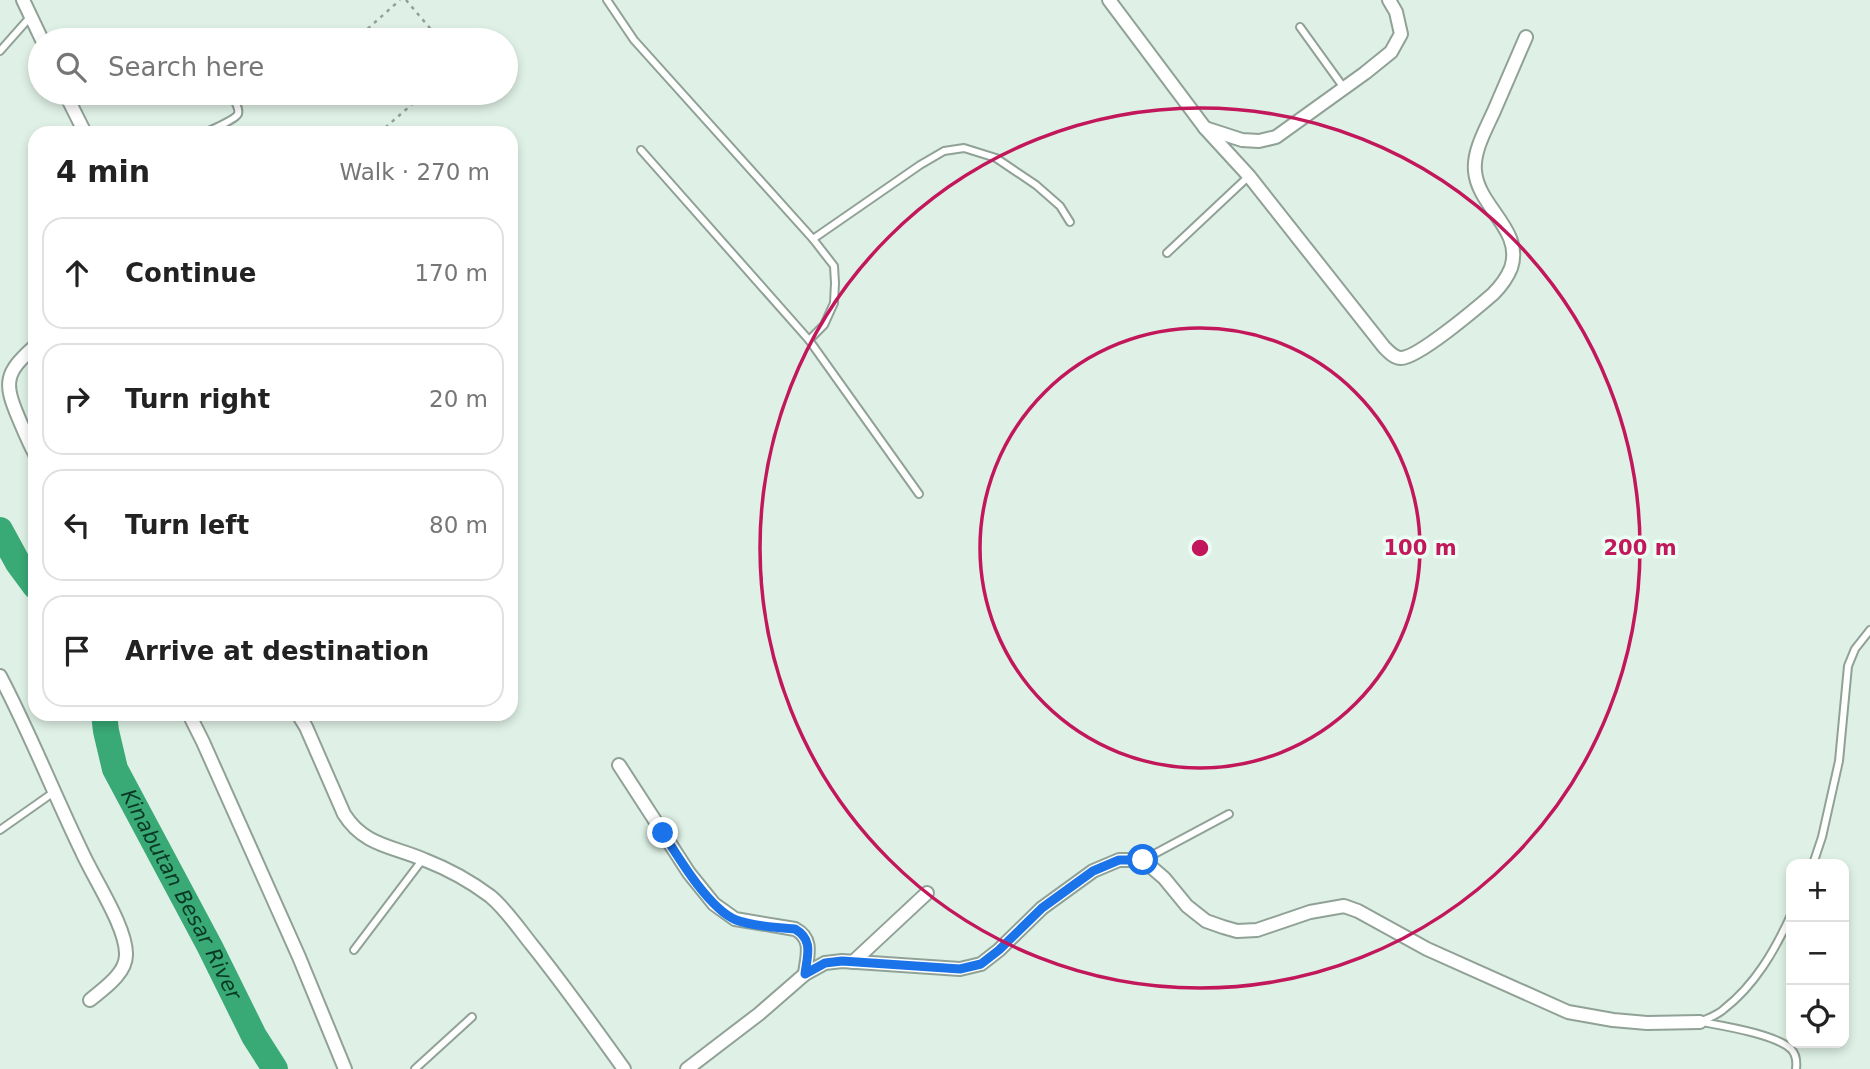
<!DOCTYPE html>
<meta charset="utf-8">
<style>
:root{--surface:#fff;--page:#f6f6f6;--text:#222;--muted:#767676;--line:#e0e0e0}
body{margin:0;font-family:"DejaVu Sans",sans-serif;background:var(--page);color:var(--text)}
.controls{position:absolute;right:21px;bottom:21px;display:grid;overflow:hidden;border-radius:14px;box-shadow:0 4px 10px #0003}
.controls button{width:63px;height:63px;display:grid;place-items:center;padding:0;border:0;border-bottom:2px solid var(--line);background:var(--surface);color:var(--text);font:35px sans-serif}
.stop{position:absolute;width:21px;height:21px;margin:-16px;border:5px solid #1a73e8;border-radius:50%;background:#fff}
.stop.end{background:#1a73e8;border-color:#fff;box-shadow:0 2px 7px #0008}
.list{margin:0;padding:0;list-style:none}
h2{display:flex;justify-content:space-between;align-items:center;height:91px;margin:0;padding:0 28px;font-size:30px}
h2 small{font-size:23px;font-weight:400;color:var(--muted)}
.list li{display:grid;grid-template-columns:46px 1fr auto;gap:21px;align-items:center;box-sizing:border-box;height:112px;margin:0 14px 14px;padding:0 14px;border:2px solid var(--line);border-radius:21px}
.list b{display:block;font-size:26px;white-space:nowrap}
.list em{font-size:23px;font-style:normal;color:var(--muted)}
.icon{flex:none;width:38px;height:38px;fill:none;stroke:currentColor;stroke-width:2;stroke-linecap:round;stroke-linejoin:round}
.map{position:relative;flex:none;width:1870px;height:1069px;overflow:hidden}
.search{position:absolute;background:var(--surface);box-shadow:0 4px 10px #0003;left:28px;top:28px;width:490px;height:77px;display:flex;align-items:center;gap:18px;box-sizing:border-box;padding:0 24px;border-radius:38px;color:var(--muted);font-size:26px}
.panel{position:absolute;background:var(--surface);box-shadow:0 4px 10px #0003;left:28px;top:126px;width:490px;height:595px;border-radius:21px}
.map>svg:first-child{display:block}
</style>
<div class="map">
<svg width="1870" height="1069" viewBox="0 0 1870 1069">
<rect width="100%" height="100%" fill="#dff1e6"/>
<g fill="none" stroke-linecap="round" stroke-linejoin="round">
<!-- river -->
<g stroke="#39a975" stroke-width="26">
<path d="M0 530 18 563 35 586"/>
<path id="s1" d="M104 714 106 731 115 769 210 947 254 1036 275 1069"/>
</g>
<defs>
<g id="lane">
<path d="M607 0 634 40 813 239 834 266 835 283 834 303 824 325 809 340"/>
<path d="M1300 27 1344 88"/>
<path d="M0 51 31 16"/>
<path d="M205 133C212 129 235 120 238 114 240 108 234 101 232 96"/>
<path d="M641 150 809 340 919 494"/>
<path d="M813 239 920 165 944 151 964 148 996 158 1036 185 1060 206 1070 222"/>
<path d="M1167 253 1249 176"/>
<path d="M0 830 54 792"/>
<path d="M1143 860 1229 814"/>
<path d="M1813 864 1822 837 1839 761 1848 666 1855 649 1870 630"/>
<path d="M354 950 423 859"/>
<path d="M1700 1022C1708 1018 1718 1015 1724 1009 1755 985 1775 950 1791 915"/>
<path d="M1702 1022C1723 1026 1775 1034 1791 1049 1796 1054 1797 1061 1796 1069"/>
<path d="M415 1069 472 1017"/>
</g>
<g id="street">
<path d="M23 0 42 40"/>
<path d="M1109 0 1205 128 1249 176 1384 347C1389 352 1394 358 1401 358 1418 358 1478 307 1493 294 1500 287 1507 278 1511 268 1524 230 1478 207 1475 171 1473 151 1486 129 1494 111 1505 86 1515 62 1526 37"/>
<path d="M65 93 85 133"/>
<path d="M1205 128 1242 140 1259 141 1276 137 1365 73 1391 52 1401 34 1396 12 1389 0"/>
<path d="M35 346C5 373 3 382 19 419 24 431 29 443 35 454"/>
<path d="M0 676C30 733 54 794 82 852 94 879 127 928 126 955 126 974 103 989 90 1000"/>
<path d="M189 714 203 742 299 957 345 1069"/>
<path d="M298 714 306 727 344 814C364 846 393 846 425 860 448 869 470 881 490 896 506 909 519 929 532 945 564 985 594 1027 624 1069"/>
<path d="M619 765 689 873 714 904 735 919 795 929C814 939 807 956 805 974"/>
<path d="M853 962 927 893"/>
<path d="M687 1069 759 1014 805 974 825 963 842 961 960 969 981 964 999 950 1042 908 1093 871 1119 860H1143L1164 878 1187 906 1206 921 1223 927 1237 931 1257 930 1310 912 1344 906 1358 911 1427 949 1568 1012 1613 1020 1647 1023 1700 1022"/>
</g>
</defs>
<!-- lane casing -->
<use href="#lane" stroke="#90a196" stroke-width="10"/>
<!-- street casing -->
<use href="#street" stroke="#90a196" stroke-width="16"/>
<!-- path -->
<g stroke="#93a098" stroke-width="2.5" stroke-dasharray="3.5 5" stroke-linecap="butt">
<path d="M406 0 440 40"/>
<path d="M355 40 400 0"/>
<path d="M292 96 296 93"/>
<path d="M379 133 425 93"/>
</g>
<!-- lane -->
<use href="#lane" stroke="#fff" stroke-width="6"/>
<!-- street -->
<use href="#street" stroke="#fff" stroke-width="12"/>
</g>
<g fill="none" stroke-linecap="round" stroke-linejoin="round">
<!-- route -->
<path stroke="#1a73e8" stroke-width="9" d="M663 833C678 857 709 909 736 920 749 925 780 928 795 929 814 940 807 956 805 974L825 963 842 961 960 969 981 964 999 950 1042 908 1093 871 1119 860H1143"/>
</g>
<!-- distance rings -->
<g fill="none" stroke="#c2185b" stroke-width="3.5">
<circle cx="1200" cy="548" r="220"/>
<circle cx="1200" cy="548" r="440"/>
</g>
<g text-anchor="middle" dominant-baseline="central" stroke-width="7" stroke-linejoin="round" paint-order="stroke">
<!-- water labels -->
<g font-size="21" font-style="italic" fill="#093924" stroke="#ecfef3">
<text stroke="none"><textPath href="#s1" startOffset="198">Kinabutan Besar River</textPath></text>
</g>
</g>
<circle cx="1200" cy="548" r="10" fill="#c2185b" stroke="#ecfef3" stroke-width="3.5"/>
<g font-size="21" text-anchor="middle" font-weight="bold" fill="#c2185b" stroke="#ecfef3" stroke-width="7" stroke-linejoin="round" paint-order="stroke">
<text x="1420" y="555">100 m</text>
<text x="1640" y="555">200 m</text>
</g>
</svg>
<div class="controls">
<button>+</button>
<button>−</button>
<button><svg class="icon" aria-label="locate" viewBox="0 0 24 24"><circle cx="12" cy="12" r="6"/><path d="M12 2v4M12 18v4M2 12h4M18 12h4"/></svg></button>
</div>
<div class="stop" style="left:1143px;top:860px"></div>
<div class="stop end" style="left:663px;top:833px"></div>
<div class="search"><svg class="icon" aria-label="search" viewBox="0 0 24 24"><circle cx="10" cy="10" r="6"/><path d="M15 15l6 6"/></svg>Search here</div>
<section class="panel">
<h2>4 min<small>Walk · 270 m</small></h2>
<ul class="list">
<li><svg class="icon" aria-label="ahead" viewBox="0 0 24 24"><path d="M12 20V5M6 11l6-6 6 6"/></svg><div><b>Continue</b></div><em>170 m</em></li>
<li><svg class="icon" aria-label="right" viewBox="0 0 24 24"><path d="M7 20v-9h11M14 6l5 5-5 5"/></svg><div><b>Turn right</b></div><em>20 m</em></li>
<li><svg class="icon" aria-label="left" viewBox="0 0 24 24"><path d="M17 20v-9H6M10 6l-5 5 5 5"/></svg><div><b>Turn left</b></div><em>80 m</em></li>
<li><svg class="icon" aria-label="arrive" viewBox="0 0 24 24"><path d="M6 21V4h12l-3 4 3 4H6"/></svg><div><b>Arrive at destination</b></div></li>
</ul>
</section>
</div>
